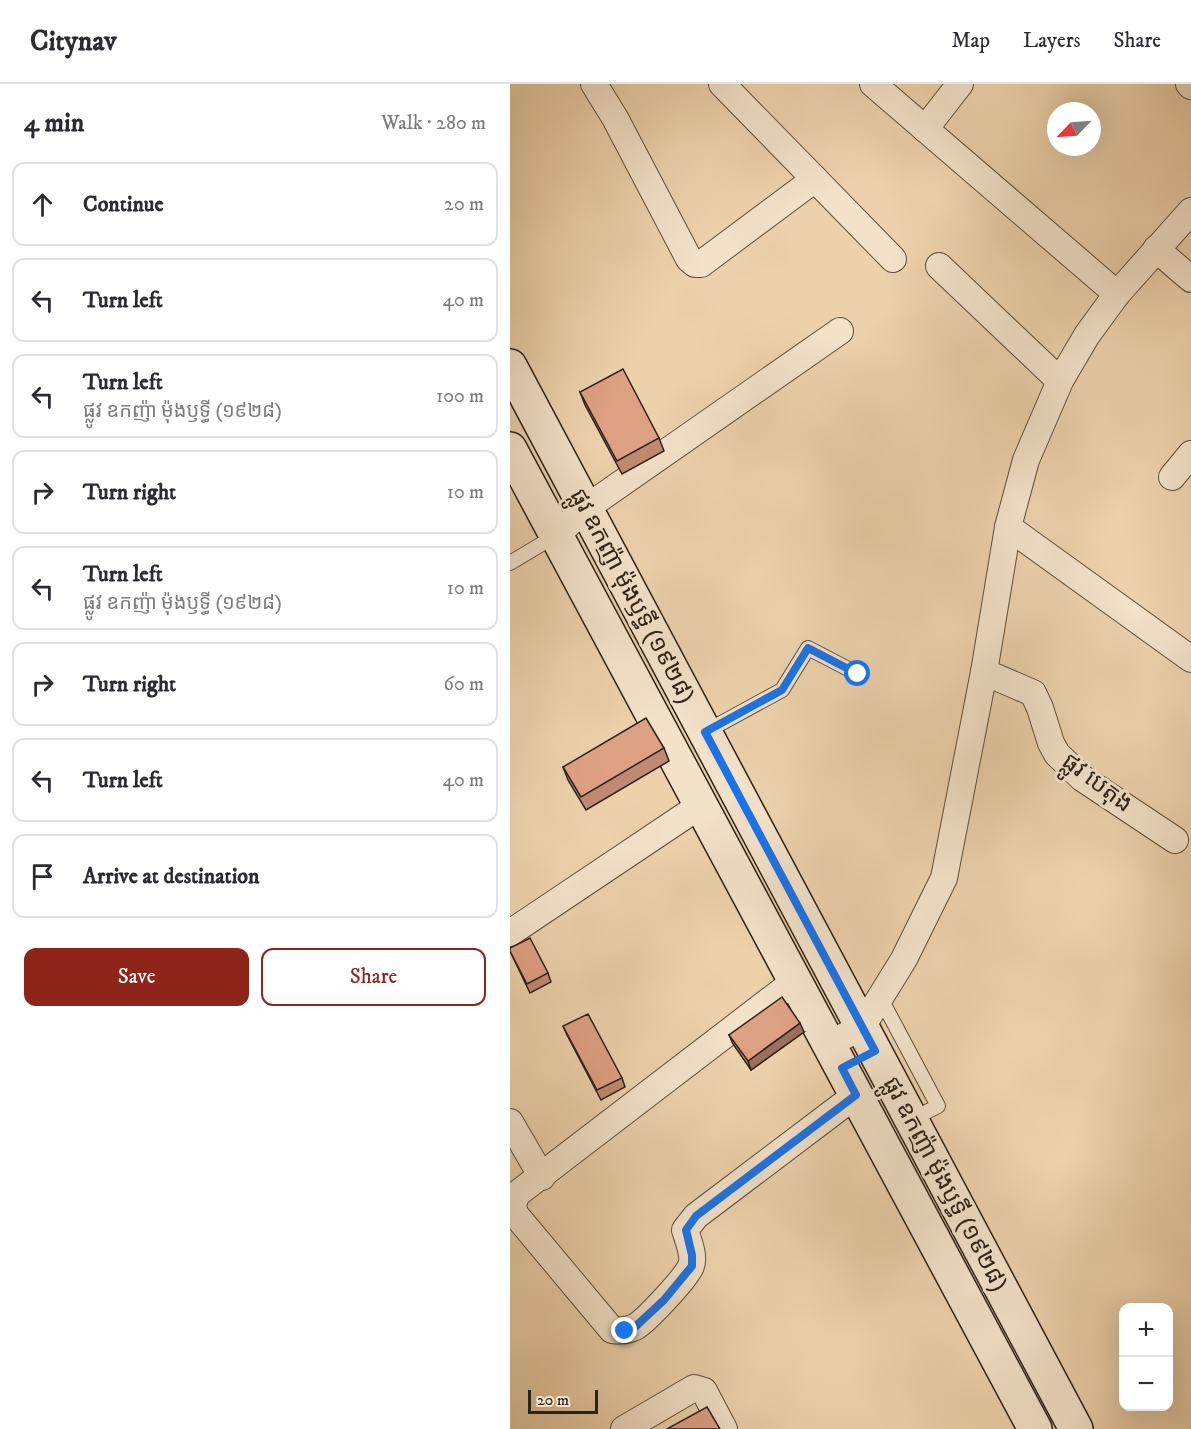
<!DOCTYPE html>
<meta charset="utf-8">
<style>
:root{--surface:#fff;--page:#f2f2f3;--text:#2b2b33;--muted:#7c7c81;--line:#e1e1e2;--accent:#8f2418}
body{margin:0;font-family:"IM FELL DW Pica","Noto Sans Khmer",serif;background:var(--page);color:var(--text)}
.controls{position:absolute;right:18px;bottom:18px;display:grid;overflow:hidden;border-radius:12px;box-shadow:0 6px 24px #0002}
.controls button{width:54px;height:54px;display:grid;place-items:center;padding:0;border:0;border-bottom:2px solid var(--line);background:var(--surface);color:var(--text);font:30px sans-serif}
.compass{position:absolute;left:537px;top:18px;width:54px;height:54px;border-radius:50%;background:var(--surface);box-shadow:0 6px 24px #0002;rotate:245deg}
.scale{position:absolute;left:18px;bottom:15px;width:70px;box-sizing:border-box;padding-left:6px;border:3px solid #2b2219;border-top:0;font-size:16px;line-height:21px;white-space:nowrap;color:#2b2219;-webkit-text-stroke:4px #f3e1c8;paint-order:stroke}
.stop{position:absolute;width:18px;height:18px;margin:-14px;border:4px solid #1a73e8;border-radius:50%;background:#fff}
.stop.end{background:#1a73e8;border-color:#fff;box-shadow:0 2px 6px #0008}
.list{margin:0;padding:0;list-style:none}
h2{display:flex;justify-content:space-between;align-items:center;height:78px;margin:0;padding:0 24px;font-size:26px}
h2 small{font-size:20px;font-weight:400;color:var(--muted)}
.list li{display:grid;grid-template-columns:39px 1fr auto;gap:18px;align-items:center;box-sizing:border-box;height:84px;margin:0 12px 12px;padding:0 12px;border:2px solid var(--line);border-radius:12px}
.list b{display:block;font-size:22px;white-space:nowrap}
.list p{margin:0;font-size:20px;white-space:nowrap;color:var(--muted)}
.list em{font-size:20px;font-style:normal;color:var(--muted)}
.actions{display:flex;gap:12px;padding:18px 24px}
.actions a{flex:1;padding:14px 0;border:2px solid var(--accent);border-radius:12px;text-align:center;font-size:21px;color:var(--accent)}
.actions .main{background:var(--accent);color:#fff}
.icon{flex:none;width:33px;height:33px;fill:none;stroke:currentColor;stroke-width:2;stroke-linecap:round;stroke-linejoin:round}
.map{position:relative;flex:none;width:681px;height:1345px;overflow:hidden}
header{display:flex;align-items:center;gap:36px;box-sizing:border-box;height:84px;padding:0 30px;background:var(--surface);border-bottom:2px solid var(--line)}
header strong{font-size:28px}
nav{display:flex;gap:33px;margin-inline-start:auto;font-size:21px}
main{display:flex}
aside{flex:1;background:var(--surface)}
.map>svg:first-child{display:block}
</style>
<header>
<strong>Citynav</strong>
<nav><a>Map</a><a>Layers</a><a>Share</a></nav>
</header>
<main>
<aside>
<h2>4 min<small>Walk · 280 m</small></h2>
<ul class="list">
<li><svg class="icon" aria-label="ahead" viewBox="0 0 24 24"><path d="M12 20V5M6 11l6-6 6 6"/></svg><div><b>Continue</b></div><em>20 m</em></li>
<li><svg class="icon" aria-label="left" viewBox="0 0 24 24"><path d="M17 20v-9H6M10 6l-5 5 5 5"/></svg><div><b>Turn left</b></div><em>40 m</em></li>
<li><svg class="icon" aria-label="left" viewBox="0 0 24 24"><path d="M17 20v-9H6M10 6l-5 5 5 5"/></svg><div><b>Turn left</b><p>ផ្លូវ ឧកញ៉ា ម៉ុងឫទ្ធី (១៩២៨)</p></div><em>100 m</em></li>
<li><svg class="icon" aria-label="right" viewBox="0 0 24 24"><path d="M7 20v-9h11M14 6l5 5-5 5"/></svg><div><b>Turn right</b></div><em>10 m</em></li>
<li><svg class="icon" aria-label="left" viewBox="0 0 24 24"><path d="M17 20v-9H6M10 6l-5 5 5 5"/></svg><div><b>Turn left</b><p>ផ្លូវ ឧកញ៉ា ម៉ុងឫទ្ធី (១៩២៨)</p></div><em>10 m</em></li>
<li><svg class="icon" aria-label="right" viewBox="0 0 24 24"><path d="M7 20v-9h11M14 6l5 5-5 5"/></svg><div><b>Turn right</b></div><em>60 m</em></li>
<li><svg class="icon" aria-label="left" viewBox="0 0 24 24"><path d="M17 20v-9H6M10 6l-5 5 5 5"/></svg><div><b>Turn left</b></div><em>40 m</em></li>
<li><svg class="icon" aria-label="arrive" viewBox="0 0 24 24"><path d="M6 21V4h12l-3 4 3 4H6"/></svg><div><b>Arrive at destination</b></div></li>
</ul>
<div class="actions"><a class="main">Save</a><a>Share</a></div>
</aside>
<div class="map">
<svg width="681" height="1345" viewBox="0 0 681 1345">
<rect width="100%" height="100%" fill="#ecd1ab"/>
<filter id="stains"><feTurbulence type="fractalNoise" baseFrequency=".00333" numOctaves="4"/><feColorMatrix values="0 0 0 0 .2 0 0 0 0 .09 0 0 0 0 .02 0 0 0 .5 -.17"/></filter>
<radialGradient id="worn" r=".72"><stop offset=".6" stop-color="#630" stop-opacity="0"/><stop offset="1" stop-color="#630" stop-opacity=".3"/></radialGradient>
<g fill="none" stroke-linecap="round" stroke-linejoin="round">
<defs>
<g id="lane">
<path d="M0 479 45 452"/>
<path d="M195 648 272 606 298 564 348 590"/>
<path d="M370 913 428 1022 401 1036"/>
</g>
<g id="street">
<path d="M84 0 105 34 179 175 185 180H191L305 95"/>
<path d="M212 0 383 175"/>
<path d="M363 0 607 210"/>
<path d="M679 0 681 2"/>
<path d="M415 45 450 0"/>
<path d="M646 165 681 195"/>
<path d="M429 182 550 297"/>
<path d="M662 393 681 370"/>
<path d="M498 443 681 575"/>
<path d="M45 452 76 424 330 247"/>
<path d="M474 588 523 609 530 624 541 659 547 670 572 694 665 756"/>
<path d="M0 849 191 721"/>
<path d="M285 897 7 1110 3 1120 5 1130 102 1246C110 1247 117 1247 125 1243 136 1237 176 1194 181 1182 185 1172 178 1156 175 1146L186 1132 346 1011"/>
<path d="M319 960 352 943 394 875 434 794 474 588 498 443 516 376 550 297 577 251 607 210 681 127"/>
<path d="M0 1038 32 1093"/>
<path d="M114 1345 184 1304 194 1307 214 1345"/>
</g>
<g id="secondary">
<path d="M0 282 566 1345"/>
<path d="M0 365 525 1345"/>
</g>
</defs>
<!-- lane casing -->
<use href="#lane" stroke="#5b4e3e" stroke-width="16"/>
<!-- street casing -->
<use href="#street" stroke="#5b4e3e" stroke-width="28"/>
<!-- secondary casing -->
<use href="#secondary" stroke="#2b2219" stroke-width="36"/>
<!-- lane -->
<use href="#lane" stroke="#f3e1c8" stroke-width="14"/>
<!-- street -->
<use href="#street" stroke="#f3e1c8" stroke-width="26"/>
<!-- secondary -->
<use href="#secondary" stroke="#f3e1c8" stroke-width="33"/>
</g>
<!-- wall -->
<g fill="#bf8a71" stroke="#2b2219" stroke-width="1.5">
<path d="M70 308 149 354 154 367 112 390 75 321Z"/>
<path d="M154 664 159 677 76 726 58 696 53 683Z"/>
<path d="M0 867 38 889 41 898 20 909Z"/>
<path d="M53 942 112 994 115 1003 91 1016 57 951Z"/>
<path d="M294 948 241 986 223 960 219 951Z"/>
</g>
<!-- shaded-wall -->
<path fill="#9b705c" stroke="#2b2219" stroke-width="1.5" d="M290 939 294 948 241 986 238 977Z"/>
<!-- building -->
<g fill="#dea083" stroke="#2b2219" stroke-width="1.5">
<path d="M113 285 149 354 107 377 70 308Z"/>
<path d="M136 634 154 664 71 713 53 683Z"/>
<path d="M20 854 38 889 17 900 0 867V864Z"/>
<path d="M272 913 290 939 238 977 219 951Z"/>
<path d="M78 930 112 994 87 1006 53 942Z"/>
<path d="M197 1323 210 1345H157Z"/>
</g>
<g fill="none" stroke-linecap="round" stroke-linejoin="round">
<!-- route -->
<path stroke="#1a73e8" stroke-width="8" d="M115 1247 126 1242 154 1216 182 1182V1171L176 1146 186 1132 346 1011 332 984 365 967 195 648 272 606 298 564 348 590"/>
</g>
<g text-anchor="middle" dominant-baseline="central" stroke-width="6" stroke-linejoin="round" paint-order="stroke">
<!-- street labels -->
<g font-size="24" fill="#2b2219" stroke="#f3e1c8">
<text transform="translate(122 512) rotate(62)">ផ្លូវ ឧកញ៉ា ម៉ុងឫទ្ធី (១៩២៨)</text>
<text transform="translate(587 699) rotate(37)">ផ្លូវ បេតុង</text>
<text transform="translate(435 1100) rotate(62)">ផ្លូវ ឧកញ៉ា ម៉ុងឫទ្ធី (១៩២៨)</text>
</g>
</g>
<rect width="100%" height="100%" filter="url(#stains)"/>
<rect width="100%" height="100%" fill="url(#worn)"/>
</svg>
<div class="controls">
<button>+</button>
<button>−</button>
</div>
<svg class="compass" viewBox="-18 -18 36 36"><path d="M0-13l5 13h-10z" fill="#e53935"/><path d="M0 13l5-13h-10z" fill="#7c7c81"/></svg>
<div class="scale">20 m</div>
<div class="stop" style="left:348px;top:590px"></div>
<div class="stop end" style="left:115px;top:1247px"></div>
</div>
</main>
